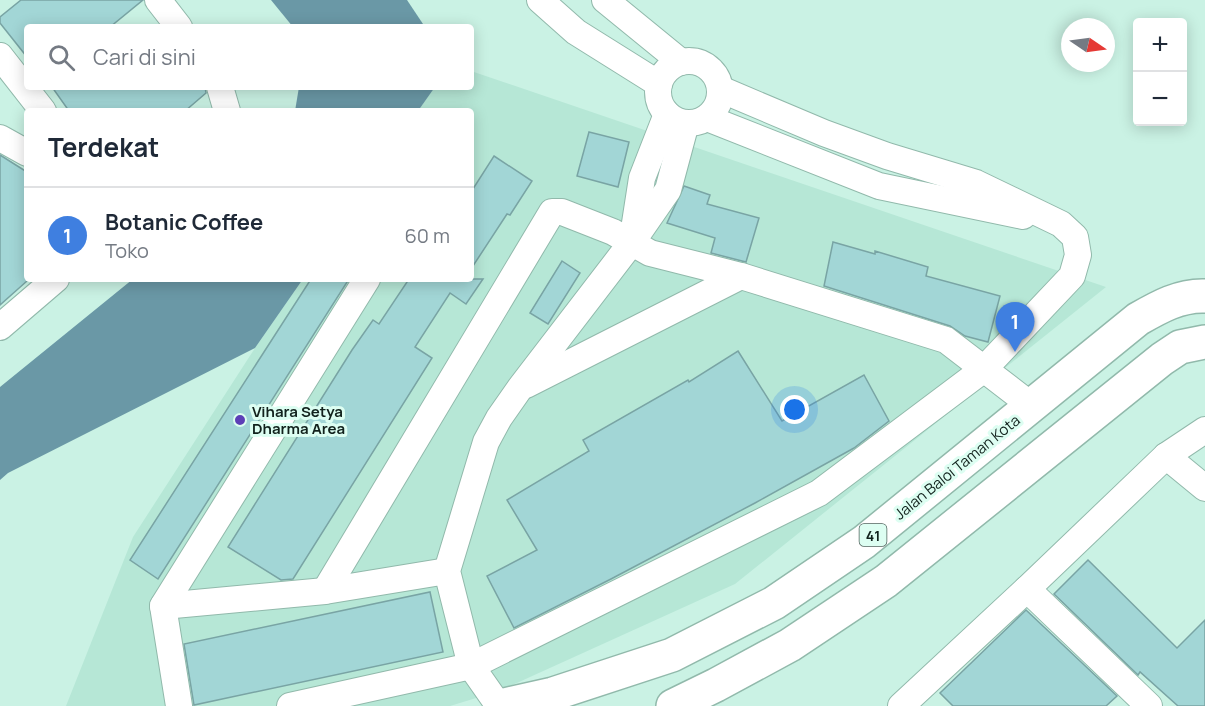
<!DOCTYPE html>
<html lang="id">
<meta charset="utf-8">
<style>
:root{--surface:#fff;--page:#f6f6f7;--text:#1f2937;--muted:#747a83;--line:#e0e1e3;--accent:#5d3fb7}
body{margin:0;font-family:Manrope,sans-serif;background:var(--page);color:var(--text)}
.controls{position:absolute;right:18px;top:18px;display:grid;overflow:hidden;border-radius:6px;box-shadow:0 3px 15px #0003}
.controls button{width:54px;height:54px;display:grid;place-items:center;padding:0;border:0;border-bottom:2px solid var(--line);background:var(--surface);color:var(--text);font:30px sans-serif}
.compass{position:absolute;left:1061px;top:18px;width:54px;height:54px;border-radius:50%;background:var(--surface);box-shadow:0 3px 15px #0003;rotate:103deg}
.you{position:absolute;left:795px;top:410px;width:21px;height:21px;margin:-15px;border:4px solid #fff;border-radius:50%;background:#1a73e8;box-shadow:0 0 0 9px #1a73e833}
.badge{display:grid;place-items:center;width:39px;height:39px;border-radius:50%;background:var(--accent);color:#fff;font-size:20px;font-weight:700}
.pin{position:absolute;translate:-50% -50px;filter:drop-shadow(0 2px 3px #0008)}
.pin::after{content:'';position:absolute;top:32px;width:21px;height:18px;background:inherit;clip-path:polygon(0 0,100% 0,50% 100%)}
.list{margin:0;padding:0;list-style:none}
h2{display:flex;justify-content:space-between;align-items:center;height:78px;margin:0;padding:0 24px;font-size:26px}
h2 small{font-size:20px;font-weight:400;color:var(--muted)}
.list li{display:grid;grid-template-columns:39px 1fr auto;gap:18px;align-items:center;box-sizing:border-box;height:96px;padding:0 24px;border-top:2px solid var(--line)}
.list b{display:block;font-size:22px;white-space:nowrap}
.list p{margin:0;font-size:20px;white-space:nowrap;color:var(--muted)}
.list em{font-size:20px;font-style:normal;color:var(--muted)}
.icon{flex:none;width:33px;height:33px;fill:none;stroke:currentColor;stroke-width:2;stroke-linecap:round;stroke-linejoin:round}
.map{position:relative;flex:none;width:1205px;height:706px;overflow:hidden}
.search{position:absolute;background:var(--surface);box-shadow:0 3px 15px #0003;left:24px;top:24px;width:450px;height:66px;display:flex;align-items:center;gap:15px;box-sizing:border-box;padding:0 21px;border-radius:6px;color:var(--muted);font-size:22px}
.panel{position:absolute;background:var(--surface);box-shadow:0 3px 15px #0003;left:24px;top:108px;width:450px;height:174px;border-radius:6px}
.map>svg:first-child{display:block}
</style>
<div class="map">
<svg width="1205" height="706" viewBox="0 0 1205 706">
<rect width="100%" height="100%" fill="#caf2e4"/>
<!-- built -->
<path fill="#b6e7d6" d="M471 71 1106 287 735 584 499 691 450 706H66L133 537 255 348 303 279H471V111H418L435 87H471Z"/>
<!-- water -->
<g fill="#6a98a6">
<path d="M271 0H407L425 27H293Z"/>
<path d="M299 87H435L418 111H295Z"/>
<path d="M133 279H303L255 348 8 473 0 480V387Z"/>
</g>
<!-- building -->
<g fill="#a2d6d6" stroke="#79a4a4" stroke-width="1.5">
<path d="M21 0H143L110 27H27V57L0 23V17Z"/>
<path d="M52 87H205L206 93 185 111H69Z"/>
<path d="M589 132 629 142 618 187 577 176Z"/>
<path d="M0 155 27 172V281L0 305Z"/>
<path d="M494 156 532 181 510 215 507 214 471 269V192Z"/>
<path d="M684 186 710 195 707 204 759 218 746 262 711 253 715 238 667 223Z"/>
<path d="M833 242 875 254V251L928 267 926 276 1000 296 988 342 965 336 950 326 824 286Z"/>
<path d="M562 261 580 273 548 324 530 313Z"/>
<path d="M311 279H349L158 579 130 560Z"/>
<path d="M409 279H483L466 304 450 293 415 347 432 358 293 579 281 580 228 547 352 350 373 320 379 324Z"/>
<path d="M738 351 782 421 864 375 889 421 854 448 755 503 611 579 514 628 487 576 537 550 507 500 589 451 583 440 688 380 689 382Z"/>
<path d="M1088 560 1177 648 1205 620V706H1178L1140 672 1138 675 1054 594Z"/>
<path d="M430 592 443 652 194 705 184 644Z"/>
<path d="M1026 610 1117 696 1106 706H953L940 693Z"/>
</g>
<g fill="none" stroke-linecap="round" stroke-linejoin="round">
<defs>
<g id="minor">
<path d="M158 0 179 27"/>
<path d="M540 0 576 32 659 84"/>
<path d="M605 0 681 62"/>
<path d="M0 56 43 111"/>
<circle cx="689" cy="92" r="31"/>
<path d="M220 87 227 111"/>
<path d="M707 118 879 186 1023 216"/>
<path d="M0 138 27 153"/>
<path d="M633 236 642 178 667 114"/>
<path d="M0 327 56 279"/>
<path d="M526 385 741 276"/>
<path d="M1166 456 1205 488"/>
<path d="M1027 589 1149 706"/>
<path d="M325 591 552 212H562L613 232 650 253 741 276 946 340 1032 406"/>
<path d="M163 606 325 591 447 571"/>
<path d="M179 706 163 606 367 279"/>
<path d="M290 706 471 666 819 493 984 369 1072 276 1078 255 1075 237 1061 224 976 183 887 156 824 133 720 89"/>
<path d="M499 706 471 666 447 571 486 442 499 418 520 388 632 242 668 190 686 123"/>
<path d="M901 706 1027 589 1166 456 1205 430"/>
</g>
<g id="trunk">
<path d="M500 706 553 694 672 655 774 603 864 542 1138 319C1159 307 1180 295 1205 296"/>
<path d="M673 706 716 685 790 645 886 581 1162 359 1180 347 1205 342"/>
</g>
</defs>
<!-- minor casing -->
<use href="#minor" stroke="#91b9ab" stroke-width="28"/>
<!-- trunk casing -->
<use href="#trunk" stroke="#91b9ab" stroke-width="36"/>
<!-- minor -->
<use href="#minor" stroke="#fff" stroke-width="26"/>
<!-- trunk -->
<use href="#trunk" stroke="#fff" stroke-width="33"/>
</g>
<!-- markers -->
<circle fill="#5d3fb7" stroke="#ddfef2" stroke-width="2" cx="240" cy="420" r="6"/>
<g text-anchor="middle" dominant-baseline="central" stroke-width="6" stroke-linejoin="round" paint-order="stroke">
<!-- shield labels -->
<rect fill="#ddfef2" stroke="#4f645d" stroke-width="1.5" x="859.5" y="524" width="27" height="22" rx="4.5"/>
<g font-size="14" font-weight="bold" fill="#12221d">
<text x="873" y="535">41</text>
</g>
<!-- poi labels -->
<g font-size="15" font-weight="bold" fill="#12221d" stroke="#ddfef2" text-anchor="start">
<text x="252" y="411">Vihara Setya<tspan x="252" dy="17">Dharma Area</tspan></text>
</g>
<!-- street labels -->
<g font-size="15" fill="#12221d" stroke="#ddfef2">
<text transform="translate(957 467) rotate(-39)">Jalan Baloi Taman Kota</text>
</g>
</g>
</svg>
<div class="controls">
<button>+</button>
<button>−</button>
</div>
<svg class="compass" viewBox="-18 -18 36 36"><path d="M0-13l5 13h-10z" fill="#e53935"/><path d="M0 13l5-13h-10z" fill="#747a83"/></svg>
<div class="you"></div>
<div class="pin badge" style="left:1015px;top:352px;background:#3f7fe0">1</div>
<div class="search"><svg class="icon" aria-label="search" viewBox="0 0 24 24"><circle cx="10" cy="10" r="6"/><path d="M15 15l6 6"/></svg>Cari di sini</div>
<section class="panel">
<h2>Terdekat<small></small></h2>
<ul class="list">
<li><span class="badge" style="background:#3f7fe0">1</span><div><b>Botanic Coffee</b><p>Toko</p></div><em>60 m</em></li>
</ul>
</section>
</div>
